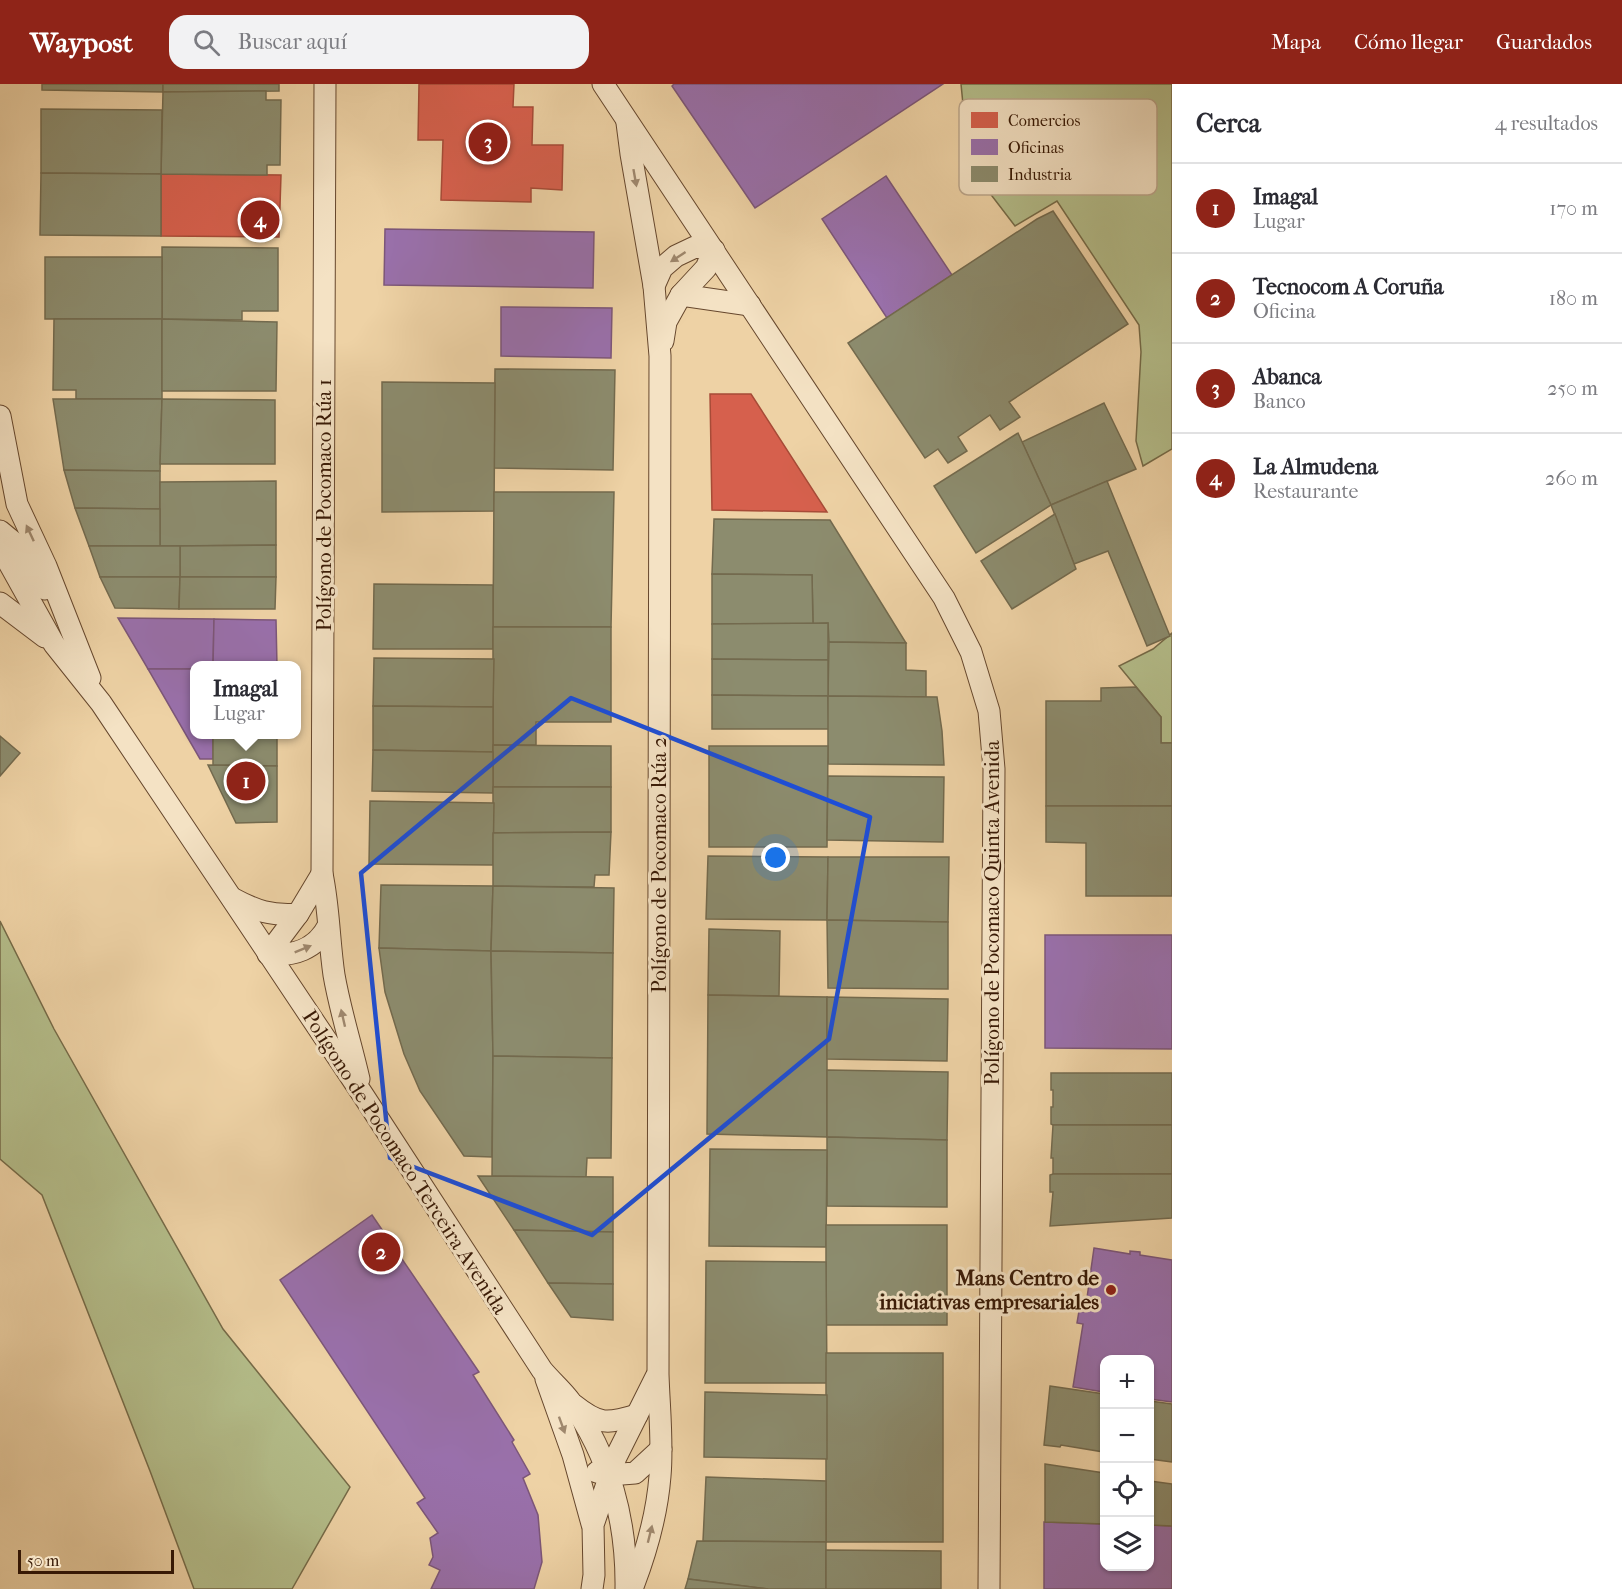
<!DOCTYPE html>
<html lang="es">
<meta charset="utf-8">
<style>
:root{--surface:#fff;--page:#f2f2f3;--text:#2b2b33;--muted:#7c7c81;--line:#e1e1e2;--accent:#8f2418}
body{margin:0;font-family:"IM FELL French Canon",serif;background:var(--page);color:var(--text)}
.controls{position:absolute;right:18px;bottom:18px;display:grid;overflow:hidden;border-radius:12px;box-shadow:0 2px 4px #0004}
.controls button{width:54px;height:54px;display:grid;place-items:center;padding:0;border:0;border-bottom:2px solid var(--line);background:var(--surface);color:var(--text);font:30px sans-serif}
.scale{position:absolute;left:18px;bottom:15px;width:156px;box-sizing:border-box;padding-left:6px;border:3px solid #381905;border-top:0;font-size:16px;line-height:21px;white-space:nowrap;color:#381905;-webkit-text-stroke:4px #f4e2c4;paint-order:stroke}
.you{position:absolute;left:776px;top:774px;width:21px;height:21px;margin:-15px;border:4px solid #fff;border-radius:50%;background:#1a73e8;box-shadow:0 0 0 9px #1a73e833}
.badge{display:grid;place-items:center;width:39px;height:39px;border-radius:50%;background:var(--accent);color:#fff;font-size:20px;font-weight:700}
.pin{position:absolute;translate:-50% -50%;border:3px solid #fff;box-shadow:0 2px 6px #0006}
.popup{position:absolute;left:190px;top:577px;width:111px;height:78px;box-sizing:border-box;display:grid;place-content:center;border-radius:12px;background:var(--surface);filter:drop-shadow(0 2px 4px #0005);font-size:20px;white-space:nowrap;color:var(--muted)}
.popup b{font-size:22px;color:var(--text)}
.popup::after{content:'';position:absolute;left:50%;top:100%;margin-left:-12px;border:12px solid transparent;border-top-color:var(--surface)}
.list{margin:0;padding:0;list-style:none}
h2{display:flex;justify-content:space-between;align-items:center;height:78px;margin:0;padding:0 24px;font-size:26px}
h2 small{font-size:20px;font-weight:400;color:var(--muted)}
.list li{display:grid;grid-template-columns:39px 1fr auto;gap:18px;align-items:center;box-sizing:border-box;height:90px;padding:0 24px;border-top:2px solid var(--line)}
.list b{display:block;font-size:22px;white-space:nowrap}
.list p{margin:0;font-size:20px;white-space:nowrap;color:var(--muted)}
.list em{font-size:20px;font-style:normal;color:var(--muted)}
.icon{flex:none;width:33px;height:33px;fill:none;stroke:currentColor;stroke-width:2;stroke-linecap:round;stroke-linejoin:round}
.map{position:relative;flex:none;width:1172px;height:1505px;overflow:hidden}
header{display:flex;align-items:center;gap:36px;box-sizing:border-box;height:84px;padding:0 30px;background:var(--accent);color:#fff}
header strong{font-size:28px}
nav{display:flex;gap:33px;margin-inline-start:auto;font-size:21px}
.search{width:420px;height:54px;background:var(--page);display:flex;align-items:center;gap:15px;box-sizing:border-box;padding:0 21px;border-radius:18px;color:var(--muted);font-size:22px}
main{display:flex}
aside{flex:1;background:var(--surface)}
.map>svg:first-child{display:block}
</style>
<header>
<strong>Waypost</strong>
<div class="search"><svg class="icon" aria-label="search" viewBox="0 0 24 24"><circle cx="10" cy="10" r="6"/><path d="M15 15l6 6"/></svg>Buscar aquí</div>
<nav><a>Mapa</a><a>Cómo llegar</a><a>Guardados</a></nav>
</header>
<main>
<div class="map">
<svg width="1172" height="1505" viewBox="0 0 1172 1505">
<rect width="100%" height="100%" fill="#eed2a5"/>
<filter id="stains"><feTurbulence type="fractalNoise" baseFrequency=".00333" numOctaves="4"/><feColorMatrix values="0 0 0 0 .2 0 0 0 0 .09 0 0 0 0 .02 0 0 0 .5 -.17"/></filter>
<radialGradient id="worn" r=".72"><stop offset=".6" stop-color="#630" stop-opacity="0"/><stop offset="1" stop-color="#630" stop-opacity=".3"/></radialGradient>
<!-- green -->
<g fill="#b4bd8a" stroke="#766b48" stroke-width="1.5">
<path d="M961 0H1172V365L1143 382 1136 357 1141 268 1139 241 1057 117 1015 142 969 82Z"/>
<path d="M1172 549V659H1161V633L1119 582 1153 565Z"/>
<path d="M0 837 54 945 223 1245 350 1403 292 1505H194L150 1387 42 1111 0 1075Z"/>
</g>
<!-- shops -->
<g fill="#d6604d" stroke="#a74b37" stroke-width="1.5">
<path d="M419 0H514L513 23H533L532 61H563L562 106 531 104V118L441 116 443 56H418Z"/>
<path d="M161 90 281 91 279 153 161 152Z"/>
<path d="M710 310H751L827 428 712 426Z"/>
</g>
<!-- offices -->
<g fill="#9970ab" stroke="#7c5679" stroke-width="1.5">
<path d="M674 0H943L755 124 672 2Z"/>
<path d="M886 92 952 191 887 234 822 135Z"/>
<path d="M385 145 594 148 593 204 384 201Z"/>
<path d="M501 223 612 224 611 274 501 272Z"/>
<path d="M118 534 214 535 213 582H195V585H148Z"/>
<path d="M214 535 276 536 277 582H213Z"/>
<path d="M148 585H195V650H213V675H200Z"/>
<path d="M1045 851H1172V965L1045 964Z"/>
<path d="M372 1131 479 1288 473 1291 514 1356 512 1358 530 1390 523 1394 538 1431 542 1478 534 1505H431L440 1486 429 1481 433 1473 430 1454 438 1449 417 1419 425 1414 280 1196Z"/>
<path d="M1094 1164 1130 1170V1167L1140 1168V1171L1172 1176V1318L1150 1315V1276H1104V1308L1073 1303 1083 1240 1077 1239 1079 1227 1085 1228Z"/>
<path d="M1044 1438 1104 1440V1482H1150V1441L1172 1442V1505H1044Z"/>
</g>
<!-- industry -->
<g fill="#8c8c6e" stroke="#736a4e" stroke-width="1.5">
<path d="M42 0H163V8L42 6Z"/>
<path d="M163 0H279V7L163 8Z"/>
<path d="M266 7V16H281L280 81H267V91L161 90 163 8Z"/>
<path d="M41 25 162 26 161 90 41 89Z"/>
<path d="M41 89 161 90V152L40 151Z"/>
<path d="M1053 127 1128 240 1009 318 1020 333 1000 346 990 331 958 353 967 367 948 379 938 365 925 374 848 259 1037 135Z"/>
<path d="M162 163 278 164V227H242V236L162 235Z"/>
<rect x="45" y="173" width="117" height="62"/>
<path d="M54 235H162V315H76V306H53Z"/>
<path d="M162 235 277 238 276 307H162Z"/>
<path d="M495 285 615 286 613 386 494 384Z"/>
<path d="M382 298 495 299 494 427 382 428Z"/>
<path d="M53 315H162L160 387 64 386Z"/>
<path d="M162 315 275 316V380H160Z"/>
<path d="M1104 319 1136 385 1051 421 1022 358Z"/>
<path d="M1018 349 1051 421 976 469 934 402Z"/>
<path d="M64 386 160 387V425L75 424Z"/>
<path d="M276 397V461L160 462V398Z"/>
<path d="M1107 397 1170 552 1147 562 1108 467 1074 480 1051 421Z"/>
<path d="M494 408H614L611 543H493Z"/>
<path d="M75 424 160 425V462H89Z"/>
<path d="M1055 430 1076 485 1012 525 981 477Z"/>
<path d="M714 435 830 436 906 559 829 558 828 539 813 540 812 491 712 490Z"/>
<path d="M276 461V493H180V462Z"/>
<path d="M89 462H180V493H100Z"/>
<path d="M712 490 812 491 813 540H712Z"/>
<path d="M100 493H180L179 525 115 524Z"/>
<path d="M180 493H276L275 525H179Z"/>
<path d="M374 500 493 501V565H373Z"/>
<path d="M828 539V576L712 575V540Z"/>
<path d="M493 543H611V638H536V661H493Z"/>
<path d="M829 558 906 559V586L926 587V613L828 612Z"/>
<path d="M374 574 494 575 493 623 373 622Z"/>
<path d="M712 575 828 576V612L712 611Z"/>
<path d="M1136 603 1161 633V659H1172V722H1046V617H1101V604Z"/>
<path d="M712 611 828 612 829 645H712Z"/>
<path d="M828 612 937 613 942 647 944 681 828 680Z"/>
<path d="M373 622 493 623V668L373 666Z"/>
<path d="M213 650H277V682L213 681Z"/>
<path d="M0 652 20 669 0 692Z"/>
<path d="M493 661 611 662V703H493Z"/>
<path d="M709 662H828L827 763H709Z"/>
<path d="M373 666 493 668V709L372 707Z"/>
<path d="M208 681 277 682V738L236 739Z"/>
<path d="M828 692 944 693 943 758 827 756Z"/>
<path d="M493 703H611V748L493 749Z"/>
<path d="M370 717 494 719 493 781 369 780Z"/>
<path d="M1046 722H1172V812H1086V759L1046 758Z"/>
<path d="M611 748 609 791H595L594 803 493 802V749Z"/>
<path d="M708 772 828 773 827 836 706 835Z"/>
<path d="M828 773H949L948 838 827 836Z"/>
<path d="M381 801 493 802 491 867 379 864Z"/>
<path d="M493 802 614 804 613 869 491 867Z"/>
<path d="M827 836 948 838V905L828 904Z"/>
<path d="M709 845 780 847 779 912 708 911Z"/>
<path d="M379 864 491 867 493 972 492 1073 464 1072 420 1007 404 970 385 908Z"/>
<path d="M491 867 613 869 612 974 493 972Z"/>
<path d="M708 911 827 913V1053L707 1050Z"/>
<path d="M827 913 948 915 947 977 827 975Z"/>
<path d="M493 972 612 974 611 1074H587L586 1093 492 1092Z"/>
<path d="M827 986 948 988 947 1056 827 1053Z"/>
<path d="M1051 989H1172V1041H1053L1051 1040V1023H1053V1006H1051Z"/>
<path d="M1053 1041H1172V1090H1053V1074H1051Z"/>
<path d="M827 1053 947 1056V1123L827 1122Z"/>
<path d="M710 1065 827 1066 826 1163 709 1162Z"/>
<path d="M1053 1090H1172V1134L1050 1142 1053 1108H1050V1091Z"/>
<path d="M478 1092 613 1093V1148L514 1146Z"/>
<rect x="826" y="1141" width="121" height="100"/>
<path d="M514 1146 613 1148V1200L548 1199Z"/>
<path d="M706 1177 826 1178 827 1299H705Z"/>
<path d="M548 1199 613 1200V1236L571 1233Z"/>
<rect x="826" y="1269" width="117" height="189"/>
<path d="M1050 1302 1104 1310V1368L1061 1361 1060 1363 1044 1361Z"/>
<path d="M705 1308 827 1311V1375L704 1373Z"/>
<path d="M1150 1317 1172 1320V1378L1150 1375Z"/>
<path d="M1045 1380 1104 1389V1440L1045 1438Z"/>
<path d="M706 1393 826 1397V1458L703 1457Z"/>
<path d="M1150 1397 1172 1400V1442L1150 1441Z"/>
<path d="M697 1457 826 1458V1505H768L688 1495Z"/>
<path d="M826 1466 941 1467V1505H826Z"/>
<path d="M688 1495 768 1505H685Z"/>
</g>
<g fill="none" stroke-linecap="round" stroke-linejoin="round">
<defs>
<g id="minor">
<path d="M325 0 322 790C329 823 329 857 334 891 340 926 351 960 359 995"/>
<path d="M603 0 944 514 971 568 989 627 994 685 989 1505"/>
<path d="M627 39 631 70 654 202 660 272 658 1290C659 1323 663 1359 660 1392 657 1431 646 1469 632 1505"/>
<path d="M654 202 662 184 676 172 695 163 714 166 706 184 681 211 666 238 663 257"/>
<path d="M681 211 750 221"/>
<path d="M0 332 17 420 46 482 90 594"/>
<path d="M0 447 17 461 45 505"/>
<path d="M0 450 9 479 54 560 101 619 363 1011 542 1286C551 1297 562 1306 570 1317 610 1372 627 1438 626 1505"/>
<path d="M0 519 45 553"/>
<path d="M232 814C256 827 271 832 298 830L322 790"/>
<path d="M298 830 268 870C293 873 316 865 328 842"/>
<path d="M546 1295 573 1371 592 1440"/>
<path d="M574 1321C599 1341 607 1340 637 1331"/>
<path d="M597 1388 609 1391 635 1389 661 1365"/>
<path d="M592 1505 594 1491 593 1441 616 1373 656 1293"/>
</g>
</defs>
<!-- minor casing -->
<use href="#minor" stroke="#66472d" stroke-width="23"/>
<!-- minor -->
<use href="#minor" stroke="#f4e2c4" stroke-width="21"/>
</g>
<!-- one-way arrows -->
<defs><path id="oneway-solid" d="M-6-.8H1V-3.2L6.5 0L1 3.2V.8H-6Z" transform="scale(1.5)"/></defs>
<g fill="#9f886e">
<use href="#oneway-solid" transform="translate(635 94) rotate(80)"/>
<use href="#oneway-solid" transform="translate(678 173) rotate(147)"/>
<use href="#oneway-solid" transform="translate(30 449) rotate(-115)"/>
<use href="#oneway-solid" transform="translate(303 865) rotate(-22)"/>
<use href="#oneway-solid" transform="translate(343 934) rotate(-103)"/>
<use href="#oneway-solid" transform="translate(562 1341) rotate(70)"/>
<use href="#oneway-solid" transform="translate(650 1450) rotate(-76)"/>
</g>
<!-- marked area -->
<path fill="none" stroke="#1d4ed8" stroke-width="4.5" stroke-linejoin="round" d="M571 614 870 733 829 955 592 1151 390 1074 361 789Z"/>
<!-- markers -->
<circle fill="#8f2418" stroke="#f4e2c4" stroke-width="2" cx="1111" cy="1206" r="6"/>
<g text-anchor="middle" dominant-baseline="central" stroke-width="6" stroke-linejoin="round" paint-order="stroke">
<!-- street labels -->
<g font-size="21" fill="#381905" stroke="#f4e2c4">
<text transform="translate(324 421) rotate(-90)">Polígono de Pocomaco Rúa 1</text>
<text transform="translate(659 781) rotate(-90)">Polígono de Pocomaco Rúa 2</text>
<text transform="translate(992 829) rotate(-90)">Polígono de Pocomaco Quinta Avenida</text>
<text transform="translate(405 1078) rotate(57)">Polígono de Pocomaco Terceira Avenida</text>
</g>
<!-- poi labels -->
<g font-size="21" font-weight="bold" fill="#381905" stroke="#f4e2c4" text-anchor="end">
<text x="1099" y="1194">Mans Centro de<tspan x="1099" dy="24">iniciativas empresariales</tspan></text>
</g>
</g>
<!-- legend -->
<rect x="959" y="15" width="198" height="96" rx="9" fill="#f4e2c4" stroke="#bca68b" stroke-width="1.5"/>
<rect x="971" y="28" width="27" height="16" fill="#d6604d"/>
<rect x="971" y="55" width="27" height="16" fill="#9970ab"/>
<rect x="971" y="82" width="27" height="16" fill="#8c8c6e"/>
<g font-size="16" fill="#381905">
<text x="1008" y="42">Comercios</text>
<text x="1008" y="69">Oficinas</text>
<text x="1008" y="96">Industria</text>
</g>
<rect width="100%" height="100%" filter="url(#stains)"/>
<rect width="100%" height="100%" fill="url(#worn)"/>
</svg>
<div class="controls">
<button>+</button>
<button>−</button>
<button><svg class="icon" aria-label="locate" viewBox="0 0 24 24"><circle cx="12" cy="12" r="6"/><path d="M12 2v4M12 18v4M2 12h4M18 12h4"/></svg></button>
<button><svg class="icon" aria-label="layers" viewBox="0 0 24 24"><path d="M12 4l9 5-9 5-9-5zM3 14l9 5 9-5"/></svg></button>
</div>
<div class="scale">50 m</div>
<div class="you"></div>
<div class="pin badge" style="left:246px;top:697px">1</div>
<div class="popup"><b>Imagal</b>Lugar</div>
<div class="pin badge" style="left:381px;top:1168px">2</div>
<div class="pin badge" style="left:488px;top:58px">3</div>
<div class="pin badge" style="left:260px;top:136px">4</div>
</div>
<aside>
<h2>Cerca<small>4 resultados</small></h2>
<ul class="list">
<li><span class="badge">1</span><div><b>Imagal</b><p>Lugar</p></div><em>170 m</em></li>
<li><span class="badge">2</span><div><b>Tecnocom A Coruña</b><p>Oficina</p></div><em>180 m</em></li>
<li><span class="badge">3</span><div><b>Abanca</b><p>Banco</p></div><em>250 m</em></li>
<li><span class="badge">4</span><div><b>La Almudena</b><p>Restaurante</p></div><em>260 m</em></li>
</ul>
</aside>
</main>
